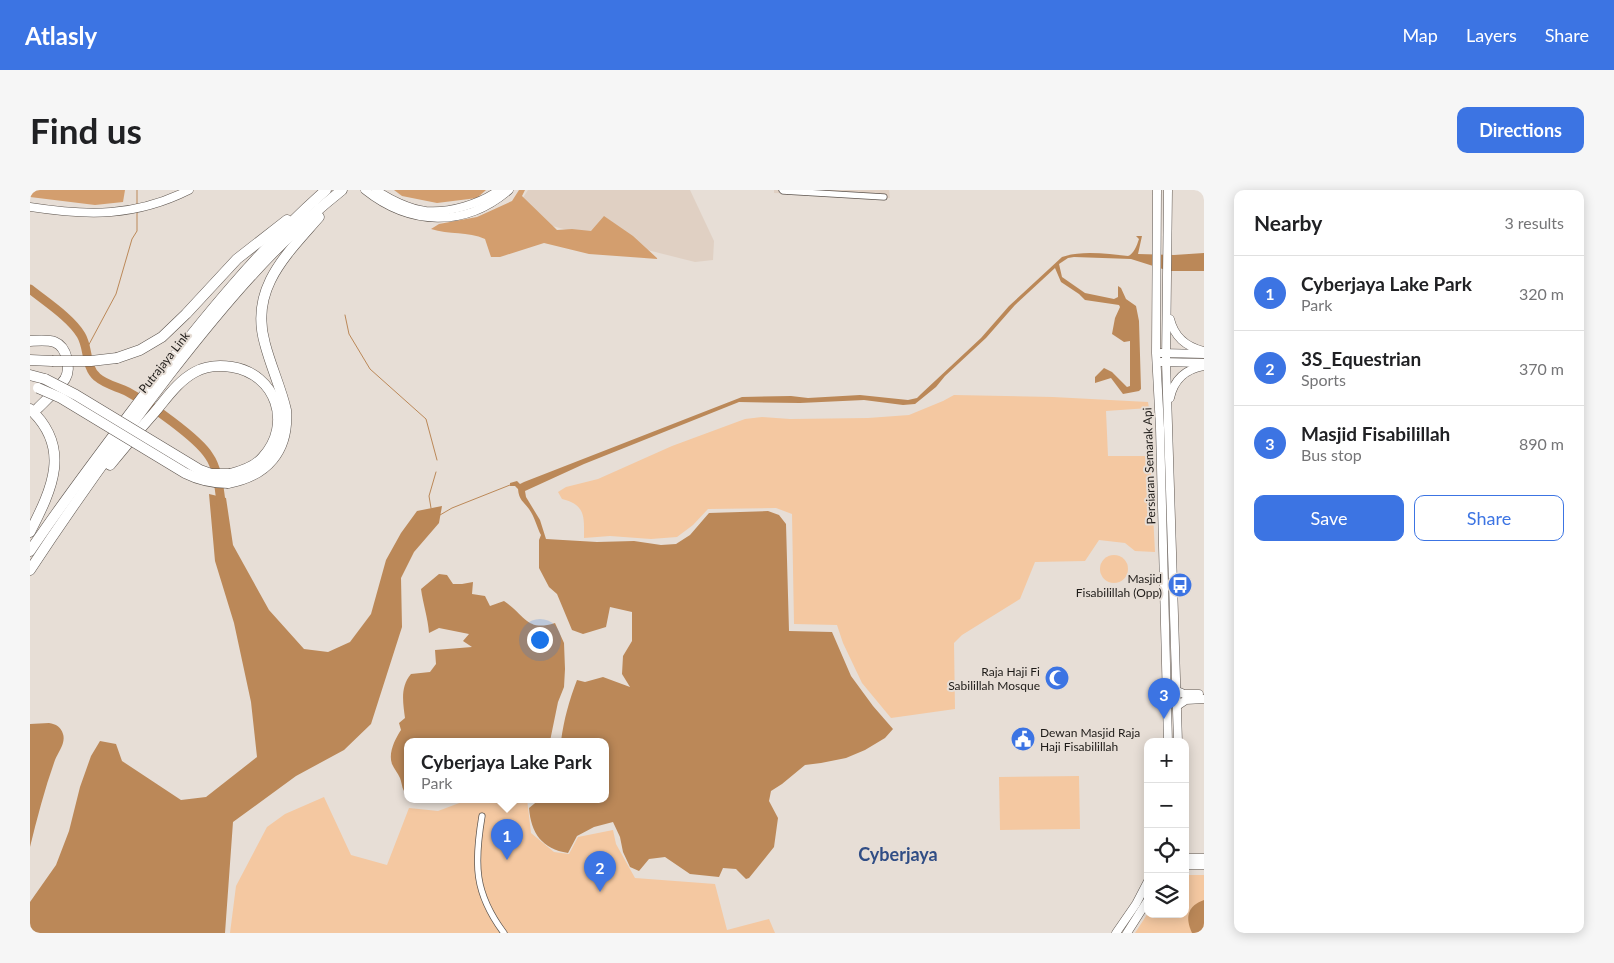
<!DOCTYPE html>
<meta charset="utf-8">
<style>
:root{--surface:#fff;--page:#f6f6f6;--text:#202124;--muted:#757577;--line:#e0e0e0;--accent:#3c74e3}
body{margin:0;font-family:Lato,sans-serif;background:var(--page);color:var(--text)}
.controls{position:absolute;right:15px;bottom:15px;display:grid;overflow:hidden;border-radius:10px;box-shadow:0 2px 12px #0003}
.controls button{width:45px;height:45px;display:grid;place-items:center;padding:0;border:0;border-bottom:1px solid var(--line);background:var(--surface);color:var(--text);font:25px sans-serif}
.you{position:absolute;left:509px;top:449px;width:18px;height:18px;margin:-12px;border:4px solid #fff;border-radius:50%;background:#1a73e8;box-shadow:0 0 0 8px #1a73e833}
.badge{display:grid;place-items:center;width:32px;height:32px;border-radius:50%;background:var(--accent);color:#fff;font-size:16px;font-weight:700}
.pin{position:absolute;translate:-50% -41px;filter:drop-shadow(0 1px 2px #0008)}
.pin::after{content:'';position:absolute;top:26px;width:18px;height:15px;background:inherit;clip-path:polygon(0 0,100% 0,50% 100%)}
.popup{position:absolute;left:374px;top:548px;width:205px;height:65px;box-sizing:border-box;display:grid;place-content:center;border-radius:10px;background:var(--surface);filter:drop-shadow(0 1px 4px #0005);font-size:16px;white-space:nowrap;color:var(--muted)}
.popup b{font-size:19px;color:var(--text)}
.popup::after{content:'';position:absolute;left:50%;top:100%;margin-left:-10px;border:10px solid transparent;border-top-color:var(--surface)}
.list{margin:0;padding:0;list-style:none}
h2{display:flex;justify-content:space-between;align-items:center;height:65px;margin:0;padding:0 20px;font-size:21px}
h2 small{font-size:16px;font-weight:400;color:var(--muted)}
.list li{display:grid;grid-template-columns:32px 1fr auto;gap:15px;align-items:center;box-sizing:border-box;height:75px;padding:0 20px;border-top:1px solid var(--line)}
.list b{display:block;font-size:19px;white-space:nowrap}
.list p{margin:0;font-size:16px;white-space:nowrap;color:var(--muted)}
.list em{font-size:16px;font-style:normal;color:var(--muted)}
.actions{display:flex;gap:10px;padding:15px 20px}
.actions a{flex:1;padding:11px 0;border:1px solid var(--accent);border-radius:10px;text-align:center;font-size:18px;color:var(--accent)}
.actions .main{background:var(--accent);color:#fff}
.icon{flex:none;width:28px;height:28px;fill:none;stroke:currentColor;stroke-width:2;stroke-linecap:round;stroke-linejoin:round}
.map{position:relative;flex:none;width:1174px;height:743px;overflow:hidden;border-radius:10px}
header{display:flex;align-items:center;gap:30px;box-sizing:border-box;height:70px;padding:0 25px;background:var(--accent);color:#fff}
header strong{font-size:24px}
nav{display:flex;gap:28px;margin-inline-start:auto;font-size:18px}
.intro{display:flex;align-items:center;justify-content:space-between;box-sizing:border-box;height:120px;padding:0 30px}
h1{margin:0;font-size:35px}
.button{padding:12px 22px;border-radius:10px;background:var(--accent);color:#fff;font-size:18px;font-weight:700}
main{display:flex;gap:30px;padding:0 30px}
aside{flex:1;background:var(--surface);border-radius:10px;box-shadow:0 2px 12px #0003}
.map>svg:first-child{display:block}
</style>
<header>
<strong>Atlasly</strong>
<nav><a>Map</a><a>Layers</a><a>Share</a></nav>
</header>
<div class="intro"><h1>Find us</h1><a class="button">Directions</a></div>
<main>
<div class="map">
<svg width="1174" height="743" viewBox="0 0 1174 743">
<rect width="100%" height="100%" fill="#e7ded6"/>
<!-- built -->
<g fill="#e0d0c3">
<path d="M498 0H660L684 51 683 70 665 72 518 35 490 12Z"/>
<path d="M744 0H859L860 8 744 3Z"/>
</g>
<!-- green -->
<g fill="#f4c8a1">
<path d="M924 205 1023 207 1118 212 1119 218 1076 221 1078 266H1120L1125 362 1105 361 1095 353 1069 350 1055 371 1005 372 990 409 932 445 924 453 925 519 861 528 832 493 813 453 807 435 764 434 762 324 746 318 678 319 663 335 647 347 621 349 580 346 554 348C554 327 556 315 532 309L528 302 536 297 568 289 642 256 715 229 732 227 760 229 838 228 879 225 913 211Z"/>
<circle cx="1084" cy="379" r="14"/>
<path d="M1049 586 1050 639 970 640 969 587Z"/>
<path d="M294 607 321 665 357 675 379 618 408 621 440 609H497L501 643 524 662 539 664 548 647 583 640 586 654 605 688 685 694 697 740 739 729 745 743H200L206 696 237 637 255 624Z"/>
<path d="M1155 685H1174V743H1105L1118 723 1155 724Z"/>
</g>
<!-- forest -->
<g fill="#d39e6e">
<path d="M0 0H95L93 12 65 15 0 7Z"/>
<path d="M364 0H456L447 8 407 13 372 6Z"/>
<path d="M489 0H495L492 6 527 40 542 39 561 41 574 26 603 46 628 69 559 64 514 53 470 67H461L455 49C438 41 419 45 401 39L409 34 447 27 482 11Z"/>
</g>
<!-- water -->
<g fill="#bb8858">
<path d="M1106 46H1112L1108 64 1144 65 1174 63V81H1139L1101 69 1044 67 1038 68 1029 74 1032 87 1055 103 1084 109 1088 107V96L1091 98 1096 109 1106 116 1109 131 1111 199 1109 201 1093 204 1081 188 1065 193V187L1074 178 1082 182 1097 197 1100 196V151L1094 152 1082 144 1085 128 1090 117 1089 115 1055 110 1049 104 1031 92 1025 78 985 115 956 148 915 186 906 197 885 214 873 215 834 210 770 213 709 212 554 274 495 301 496 307 510 330 516 349 567 352 604 351 631 355 646 354 660 345 679 323 738 321 749 325 756 334 759 441 802 442 821 486 843 516 863 539 855 548 835 560 816 568 791 573 775 575 752 594 741 601 739 611 748 628 744 657 719 688 716 689 706 679 693 678 689 687 660 684 635 667 619 669 609 681 600 677 593 662 590 647 583 632 564 637 547 646 538 663C512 659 501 643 499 618L510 609H576V551H531C534 529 539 511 547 490L555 492 573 487 600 497 592 484 593 466 602 451V422L580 417 576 437 553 444 542 440 527 404 519 397 509 378V350L511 345C507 338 505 327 499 319 493 311 489 310 488 299L485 296H480V293L487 291 490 294 494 292 712 207 761 206 778 208 830 205 878 210 887 208 891 204 951 148 979 116 1032 67C1052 60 1078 64 1098 66 1104 64 1107 55 1109 49Z"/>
<path d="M179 304 196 308 203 355 239 420 274 459 298 462 320 452 341 424 356 370 371 343 387 321 412 316 409 333 384 362 371 388 372 437 341 534 314 560 266 586 203 632 195 743H0V712L26 675 39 641 50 597 61 566 70 551 86 554 92 571 151 610 176 607 227 567 221 512 204 433 185 371Z"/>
<path d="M409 384 417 385 423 394H432L443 392 442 404 455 406 460 416 474 411C496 426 497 442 525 433L534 453 535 479 534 497 528 512 520 551H378V606C371 599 373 596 370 588 368 583 364 579 362 574 358 563 365 549 371 540L369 533 375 528C373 512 370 497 381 484L400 482 406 474 405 460 442 457 433 451 439 444 409 438 399 443C398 428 393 414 391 399Z"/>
<path d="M19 533C26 534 31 537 33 544 36 553 28 562 25 570 15 598 7 628 0 657V534Z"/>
<path d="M1174 710V743H1162C1155 728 1157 716 1174 710Z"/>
</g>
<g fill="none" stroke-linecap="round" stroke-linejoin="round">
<!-- stream -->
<g stroke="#bb8858" stroke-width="1">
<path d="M107 0V14"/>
<path d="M315 125 319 144 340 179 396 229 407 270"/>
<path d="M56 160 86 104 102 49 107 41V21"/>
<path d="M401 318 399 306 406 282"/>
<path d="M410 325 422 318 480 295"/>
</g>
<!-- river -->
<path stroke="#bb8858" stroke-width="9" d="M0 99C16 112 41 128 51 145 59 158 55 177 67 187 76 195 89 197 98 202 118 213 168 248 179 266 189 280 189 302 192 318"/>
<defs>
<g id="street">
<path d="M752 0 753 1 854 7"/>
<path d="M452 626C444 674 444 703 474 743"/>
</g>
<g id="secondary">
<path d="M335 0C380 36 435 38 479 0"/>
<path d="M346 0C359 9 379 19 396 21 419 23 450 14 469 0"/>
<path d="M1127 0 1126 163 1130 238 1138 552"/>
<path d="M1138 0 1136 172 1148 552"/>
<path d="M0 17C58 26 105 27 159 0"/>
<path d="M1140 129C1144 146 1156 157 1174 161"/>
<path d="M1131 163 1174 164"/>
<path d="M1131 172 1174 173"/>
<path d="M1140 208C1144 189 1156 179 1174 176"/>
<path d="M1147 501 1154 504H1169"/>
<path d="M1147 516 1156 510 1174 509"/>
<path d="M1155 668H1174"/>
<path d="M1155 675H1174"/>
<path d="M1086 743 1106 714 1118 691"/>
<path d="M1097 743 1118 710"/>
</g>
<g id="highway">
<path d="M0 151C19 150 32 148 37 169 38 176 39 182 35 189 28 199 17 209 8 218"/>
<path d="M87 168 110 160 132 147 156 124 207 69 257 30"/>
<path d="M0 170 22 171"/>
<path d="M0 185 15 189"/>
<path d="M0 219C42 258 22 299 0 342"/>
<path d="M80 275C94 258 109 240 124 223 136 209 148 191 165 182 176 176 189 175 202 177 246 184 263 234 233 267 225 277 212 281 200 284"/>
<path d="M198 293C237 286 259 261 256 220 251 198 241 177 235 154 219 99 256 65 289 27"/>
<path d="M0 361C37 306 77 254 117 201 172 130 229 59 296 0"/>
<path d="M0 380C44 313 90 249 139 185 191 118 245 53 312 0"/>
</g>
</defs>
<!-- street casing -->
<use href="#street" stroke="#5d554f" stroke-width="7"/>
<!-- secondary casing -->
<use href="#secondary" stroke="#5d554f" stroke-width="9"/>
<!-- highway casing -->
<use href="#highway" stroke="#5d554f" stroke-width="11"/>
<!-- street -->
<use href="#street" stroke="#fff" stroke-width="5.5"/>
<!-- secondary -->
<use href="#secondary" stroke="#fff" stroke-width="8"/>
<!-- highway -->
<use href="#highway" stroke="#fff" stroke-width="10"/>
<defs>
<g id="highway-bridge">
<path d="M22 171H61L87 168"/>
<path d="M15 189 46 205 170 280 181 284H200"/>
<path d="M8 198 31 208 155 283C169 290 182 293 198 293"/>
</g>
</defs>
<!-- highway-bridge casing -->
<use href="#highway-bridge" stroke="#5d554f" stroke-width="11" stroke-linecap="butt"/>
<!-- highway-bridge -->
<use href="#highway-bridge" stroke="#fff" stroke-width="10"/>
</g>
<!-- icons -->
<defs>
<symbol id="bus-disc" viewBox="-11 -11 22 22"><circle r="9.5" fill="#3c74e3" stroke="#e7ded6"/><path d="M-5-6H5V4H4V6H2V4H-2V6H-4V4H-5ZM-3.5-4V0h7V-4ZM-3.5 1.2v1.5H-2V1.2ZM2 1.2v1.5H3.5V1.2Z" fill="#fff"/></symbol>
<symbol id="mosque-disc" viewBox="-11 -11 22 22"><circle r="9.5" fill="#3c74e3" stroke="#e7ded6"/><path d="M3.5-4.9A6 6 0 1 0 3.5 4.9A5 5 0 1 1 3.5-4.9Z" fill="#fff"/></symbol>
<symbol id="civic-disc" viewBox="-11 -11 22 22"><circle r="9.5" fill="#3c74e3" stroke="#e7ded6"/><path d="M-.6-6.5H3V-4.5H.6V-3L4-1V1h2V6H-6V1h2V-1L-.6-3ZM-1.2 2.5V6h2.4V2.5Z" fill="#fff"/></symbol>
</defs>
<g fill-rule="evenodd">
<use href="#bus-disc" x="1136" y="381" width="28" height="28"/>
<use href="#mosque-disc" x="1013" y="474" width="28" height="28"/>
<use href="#civic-disc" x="979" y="535" width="28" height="28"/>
</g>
<g text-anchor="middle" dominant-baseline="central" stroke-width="4" stroke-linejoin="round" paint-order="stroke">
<!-- street labels -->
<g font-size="12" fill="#1e1b18" stroke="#e7ded6">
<text transform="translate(134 172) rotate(-52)">Putrajaya Link</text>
<text transform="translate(1119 276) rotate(-92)">Persiaran Semarak Api</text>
</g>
<!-- poi labels -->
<g font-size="12" fill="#1e1b18" stroke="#e7ded6" text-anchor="end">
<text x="1132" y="388">Masjid<tspan x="1132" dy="14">Fisabilillah (Opp)</tspan></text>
<text x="1010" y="481">Raja Haji Fi<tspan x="1010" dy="14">Sabilillah Mosque</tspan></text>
<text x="1010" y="542" text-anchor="start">Dewan Masjid Raja<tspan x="1010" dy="14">Haji Fisabilillah</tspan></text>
</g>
<!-- district labels -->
<g font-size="18" font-weight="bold" fill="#304d85" stroke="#e7ded6">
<text x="868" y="664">Cyberjaya</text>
</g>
</g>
</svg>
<div class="controls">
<button>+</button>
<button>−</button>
<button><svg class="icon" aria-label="locate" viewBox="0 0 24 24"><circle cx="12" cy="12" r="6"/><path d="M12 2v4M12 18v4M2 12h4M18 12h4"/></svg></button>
<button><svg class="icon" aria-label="layers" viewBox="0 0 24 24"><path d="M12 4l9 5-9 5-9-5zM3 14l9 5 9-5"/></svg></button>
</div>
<div class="you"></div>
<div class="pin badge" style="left:477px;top:670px">1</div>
<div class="popup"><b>Cyberjaya Lake Park</b>Park</div>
<div class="pin badge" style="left:570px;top:702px">2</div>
<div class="pin badge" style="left:1134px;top:529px">3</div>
</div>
<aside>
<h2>Nearby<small>3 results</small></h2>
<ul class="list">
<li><span class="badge">1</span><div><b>Cyberjaya Lake Park</b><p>Park</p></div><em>320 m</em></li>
<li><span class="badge">2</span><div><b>3S_Equestrian</b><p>Sports</p></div><em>370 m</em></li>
<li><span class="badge">3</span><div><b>Masjid Fisabilillah</b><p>Bus stop</p></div><em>890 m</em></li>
</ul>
<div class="actions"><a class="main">Save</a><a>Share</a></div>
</aside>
</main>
